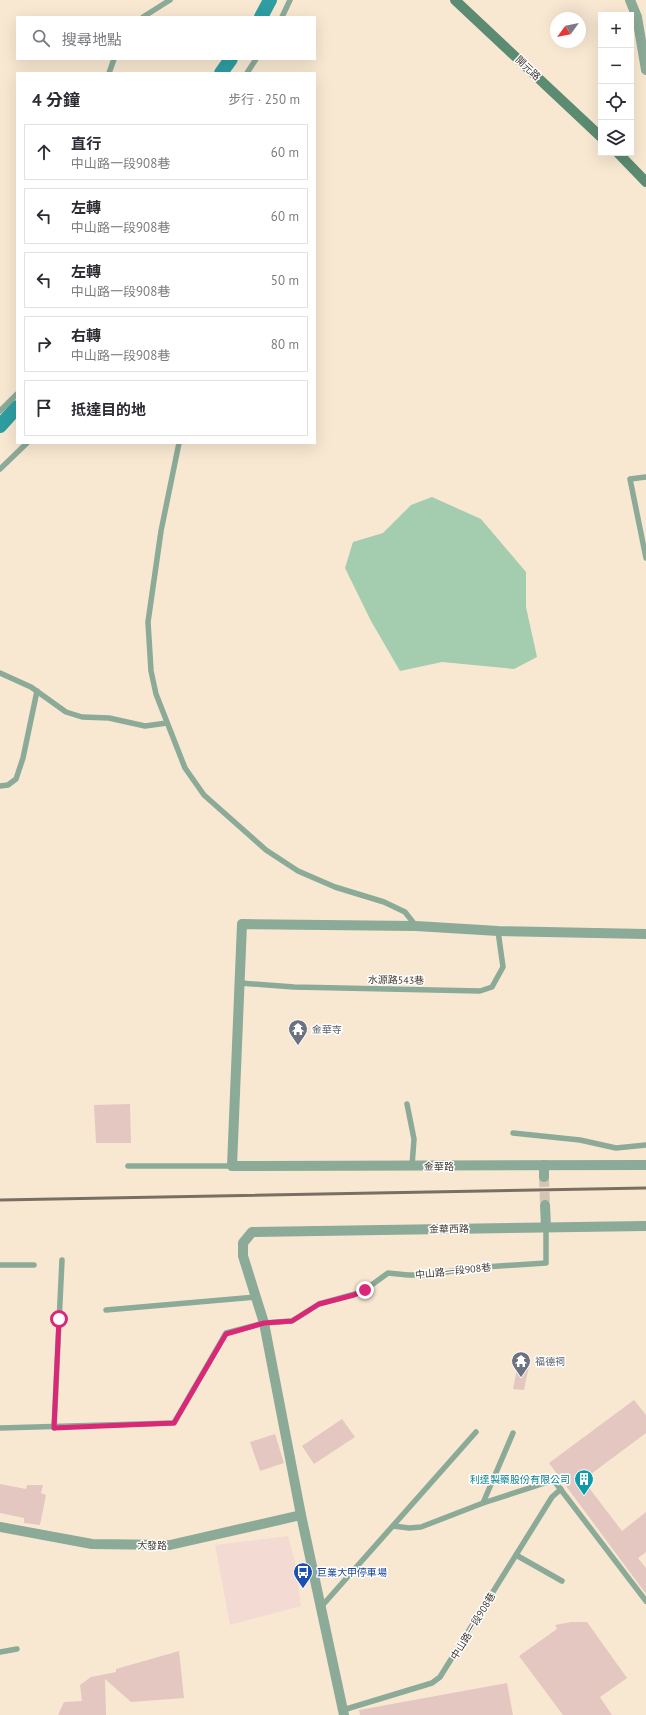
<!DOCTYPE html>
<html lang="zh-TW">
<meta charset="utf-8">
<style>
:root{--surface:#fff;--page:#f2f2f3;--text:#2b2b33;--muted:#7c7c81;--line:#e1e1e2}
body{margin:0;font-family:"PT Sans","Noto Sans TC",sans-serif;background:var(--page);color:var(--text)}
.controls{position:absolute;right:12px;top:12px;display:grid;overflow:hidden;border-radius:0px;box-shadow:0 4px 16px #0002}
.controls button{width:36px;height:36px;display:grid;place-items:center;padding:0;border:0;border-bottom:1px solid var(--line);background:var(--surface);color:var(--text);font:20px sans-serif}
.compass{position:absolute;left:550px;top:12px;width:36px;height:36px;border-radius:50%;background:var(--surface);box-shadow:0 4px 16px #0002;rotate:237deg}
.stop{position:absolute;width:12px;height:12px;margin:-9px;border:3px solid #db2777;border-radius:50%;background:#fff}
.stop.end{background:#db2777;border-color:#fff;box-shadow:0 1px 4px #0008}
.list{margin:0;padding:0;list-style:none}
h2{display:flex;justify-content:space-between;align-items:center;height:52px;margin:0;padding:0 16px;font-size:17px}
h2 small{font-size:13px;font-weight:400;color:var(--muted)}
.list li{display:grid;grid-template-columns:26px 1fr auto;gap:12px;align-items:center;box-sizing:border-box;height:56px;margin:0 8px 8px;padding:0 8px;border:1px solid var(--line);border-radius:0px}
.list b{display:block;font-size:15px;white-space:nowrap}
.list p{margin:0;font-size:13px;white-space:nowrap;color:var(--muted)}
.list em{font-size:13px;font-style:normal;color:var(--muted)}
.icon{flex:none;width:22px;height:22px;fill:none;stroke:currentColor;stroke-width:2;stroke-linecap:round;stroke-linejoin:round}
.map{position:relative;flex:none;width:646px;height:1715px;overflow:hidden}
.search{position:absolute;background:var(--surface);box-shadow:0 4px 16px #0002;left:16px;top:16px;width:300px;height:44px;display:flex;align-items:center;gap:10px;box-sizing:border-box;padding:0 14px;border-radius:0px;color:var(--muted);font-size:15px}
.panel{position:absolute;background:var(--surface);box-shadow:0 4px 16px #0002;left:16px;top:72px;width:300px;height:372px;border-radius:0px}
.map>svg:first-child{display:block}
</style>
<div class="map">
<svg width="646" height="1715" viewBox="0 0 646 1715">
<rect width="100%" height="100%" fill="#f8e8d2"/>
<!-- industrial -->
<path fill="#f3dad2" d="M288 1536 295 1562 301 1606 230 1625 215 1545Z"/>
<!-- green -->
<path fill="#a4ccaf" d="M432 497 481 519 526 572V607L537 657 514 669 442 662 400 671 371 621 345 568 353 542 383 533 411 505Z"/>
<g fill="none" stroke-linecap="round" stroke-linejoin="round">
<!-- canal -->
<g stroke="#2e9ea1" stroke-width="14">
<path d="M261 17 270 0"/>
<path d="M221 73 231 59"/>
<path d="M0 426 17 407"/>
</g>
</g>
<!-- building -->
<g fill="#e4c7c0">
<path d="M130 1104 131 1143H96L94 1105Z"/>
<path d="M518 1364 529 1366 524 1390 513 1389Z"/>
<path d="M634 1400 646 1415V1433L583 1480 622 1531 646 1512V1552L638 1558 646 1568V1594L549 1463Z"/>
<path d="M342 1419 355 1437 314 1464 302 1446Z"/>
<path d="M275 1434 284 1463 260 1471 250 1442Z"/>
<path d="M0 1484 26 1489 27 1485H43L41 1493 46 1495 40 1525 24 1523V1518L0 1513Z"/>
<path d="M571 1622H587L627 1678 600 1697 612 1715H563L519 1656 557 1629 555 1625Z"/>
<path d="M179 1651 184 1698 131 1702 105 1679 106 1715H58L64 1702 82 1701 80 1685 91 1677 116 1672V1669Z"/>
<path d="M507 1683 513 1715H360L359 1710Z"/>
</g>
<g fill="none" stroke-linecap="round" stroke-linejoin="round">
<!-- street-tunnel -->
<path stroke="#d3c5b2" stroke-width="10" stroke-dasharray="10 5" stroke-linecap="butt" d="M544 1177 545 1205"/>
<!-- lane -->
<g stroke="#8baa98" stroke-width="5.5">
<path d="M143 17 170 0"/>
<path d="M282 17 290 0"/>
<path d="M109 73 114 59"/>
<path d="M247 73 256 59"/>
<path d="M0 411 17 394"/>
<path d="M179 443 161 531 148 622 151 671 156 694 185 768 204 795 266 850 298 871 335 887 384 902 405 912 416 926"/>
<path d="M0 469 27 443"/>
<path d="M646 477 630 479 646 558"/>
<path d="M0 673 31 687 66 712 82 717 109 718 145 726 167 723"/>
<path d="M0 786 8 785 16 779 23 758 37 691"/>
<path d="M240 983 294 987 480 991 492 987 503 967 498 931"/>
<path d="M407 1104 414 1139 412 1166"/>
<path d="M513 1133 580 1140 616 1148 646 1145"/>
<path d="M128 1166H232"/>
<path d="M0 1265H34"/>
<path d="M106 1310 257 1297"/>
<path d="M0 1428 174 1423 226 1333 264 1323 292 1321 319 1304 362 1292 388 1273 408 1275H429L470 1268 546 1263V1227"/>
<path d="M54 1428 62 1260"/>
<path d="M483 1503 548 1482H555L646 1601"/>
<path d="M393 1526 409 1528 421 1527 483 1503 513 1433"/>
<path d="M516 1555 562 1581"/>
<path d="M321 1607 476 1432"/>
<path d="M0 1652 17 1649"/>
<path d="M343 1710 432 1683 440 1677 552 1497 561 1489"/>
</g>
<!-- street -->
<g stroke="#8baa98" stroke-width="10">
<path d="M630 0 637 17 646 70"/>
<path d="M646 934 498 931 416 926 242 924 232 1166 646 1165"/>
<path d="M544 1165V1177"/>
<path d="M545 1205 546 1227"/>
<path d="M0 1527 92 1544 170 1545 301 1515"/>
<path d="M344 1715 301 1515 264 1323 243 1256V1243L252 1232 646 1226"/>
</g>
<!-- secondary -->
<g stroke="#5b8b71" stroke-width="10">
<path d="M455 0 601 137"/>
<path d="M618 153 646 182"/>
</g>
<!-- rail -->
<path stroke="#786e62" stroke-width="3" d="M0 1200 646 1188"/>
</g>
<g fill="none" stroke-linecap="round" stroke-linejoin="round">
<!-- route -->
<path stroke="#db2777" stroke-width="5" d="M59 1319 54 1428 174 1423 226 1334 264 1323 292 1321 319 1304 354 1295 365 1290"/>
</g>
<!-- icons -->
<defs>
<symbol id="temple-pin" viewBox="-11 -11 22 30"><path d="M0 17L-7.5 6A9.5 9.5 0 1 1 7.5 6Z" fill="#6b7280" stroke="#fff"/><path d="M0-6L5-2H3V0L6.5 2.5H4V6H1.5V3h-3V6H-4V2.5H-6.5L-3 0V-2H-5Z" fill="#fff"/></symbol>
<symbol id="building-pin" viewBox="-11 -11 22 30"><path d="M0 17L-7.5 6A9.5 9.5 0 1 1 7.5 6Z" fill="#0f9aa8" stroke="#fff"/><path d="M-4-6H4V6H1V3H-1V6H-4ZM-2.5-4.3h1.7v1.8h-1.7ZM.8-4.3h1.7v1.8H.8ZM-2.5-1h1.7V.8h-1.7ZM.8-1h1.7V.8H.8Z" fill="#fff"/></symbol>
<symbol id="bus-pin" viewBox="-11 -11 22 30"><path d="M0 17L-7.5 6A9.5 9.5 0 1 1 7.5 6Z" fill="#1a4fb4" stroke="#fff"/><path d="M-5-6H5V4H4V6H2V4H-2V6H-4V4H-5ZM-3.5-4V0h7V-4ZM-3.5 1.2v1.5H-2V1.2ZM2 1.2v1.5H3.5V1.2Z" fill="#fff"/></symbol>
</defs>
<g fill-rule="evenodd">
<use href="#temple-pin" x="287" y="1018" width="22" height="30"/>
<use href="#temple-pin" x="510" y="1350" width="22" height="30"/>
<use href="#building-pin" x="573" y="1468" width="22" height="30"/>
<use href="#bus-pin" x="292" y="1561" width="22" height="30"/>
</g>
<g text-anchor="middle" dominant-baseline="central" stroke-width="3" stroke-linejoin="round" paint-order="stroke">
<!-- street labels -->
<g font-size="10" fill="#403931" stroke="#fff">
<text transform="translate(528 68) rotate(43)">開元路</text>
<text transform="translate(396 980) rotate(1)">水源路543巷</text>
<text x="439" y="1166">金華路</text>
<text transform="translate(449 1229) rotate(-1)">金華西路</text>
<text transform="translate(453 1271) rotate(-6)">中山路一段908巷</text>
<text x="152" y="1545">大發路</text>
<text transform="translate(473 1626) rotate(-59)">中山路一段908巷</text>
</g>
<!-- worship labels -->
<g font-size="10" fill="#5b616d" stroke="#fff" text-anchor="start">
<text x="312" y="1029">金華寺</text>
<text x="535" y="1361">福德祠</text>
</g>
<!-- culture labels -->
<g font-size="10" fill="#0d838f" stroke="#fff" text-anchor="end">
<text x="570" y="1479">利達製藥股份有限公司</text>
</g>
<!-- transit labels -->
<g font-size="10" fill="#164399" stroke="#fff" text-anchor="start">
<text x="317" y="1572">巨業大甲停車場</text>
</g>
</g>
</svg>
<div class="controls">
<button>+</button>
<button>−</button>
<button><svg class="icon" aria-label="locate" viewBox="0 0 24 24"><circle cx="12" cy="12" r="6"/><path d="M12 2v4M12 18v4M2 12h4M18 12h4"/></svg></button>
<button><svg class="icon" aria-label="layers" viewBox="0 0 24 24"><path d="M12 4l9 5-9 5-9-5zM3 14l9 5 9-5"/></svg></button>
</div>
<svg class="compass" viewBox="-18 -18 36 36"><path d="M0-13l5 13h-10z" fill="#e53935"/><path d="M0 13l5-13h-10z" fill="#7c7c81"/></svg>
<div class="stop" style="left:59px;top:1319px"></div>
<div class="stop end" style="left:365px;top:1290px"></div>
<div class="search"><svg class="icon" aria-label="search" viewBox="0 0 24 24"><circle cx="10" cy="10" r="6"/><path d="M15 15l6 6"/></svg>搜尋地點</div>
<section class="panel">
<h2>4 分鐘<small>步行 · 250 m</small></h2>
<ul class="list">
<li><svg class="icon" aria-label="ahead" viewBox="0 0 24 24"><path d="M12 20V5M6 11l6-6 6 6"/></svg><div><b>直行</b><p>中山路一段908巷</p></div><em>60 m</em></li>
<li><svg class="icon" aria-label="left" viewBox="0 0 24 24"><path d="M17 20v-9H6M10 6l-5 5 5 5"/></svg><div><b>左轉</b><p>中山路一段908巷</p></div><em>60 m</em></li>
<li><svg class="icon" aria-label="left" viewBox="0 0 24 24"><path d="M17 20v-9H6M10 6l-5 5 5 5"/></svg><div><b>左轉</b><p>中山路一段908巷</p></div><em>50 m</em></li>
<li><svg class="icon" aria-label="right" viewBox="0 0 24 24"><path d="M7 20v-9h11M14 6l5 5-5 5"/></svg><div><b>右轉</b><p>中山路一段908巷</p></div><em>80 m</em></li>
<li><svg class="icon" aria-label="arrive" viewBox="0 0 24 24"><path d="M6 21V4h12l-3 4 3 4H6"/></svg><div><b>抵達目的地</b></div></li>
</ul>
</section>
</div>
